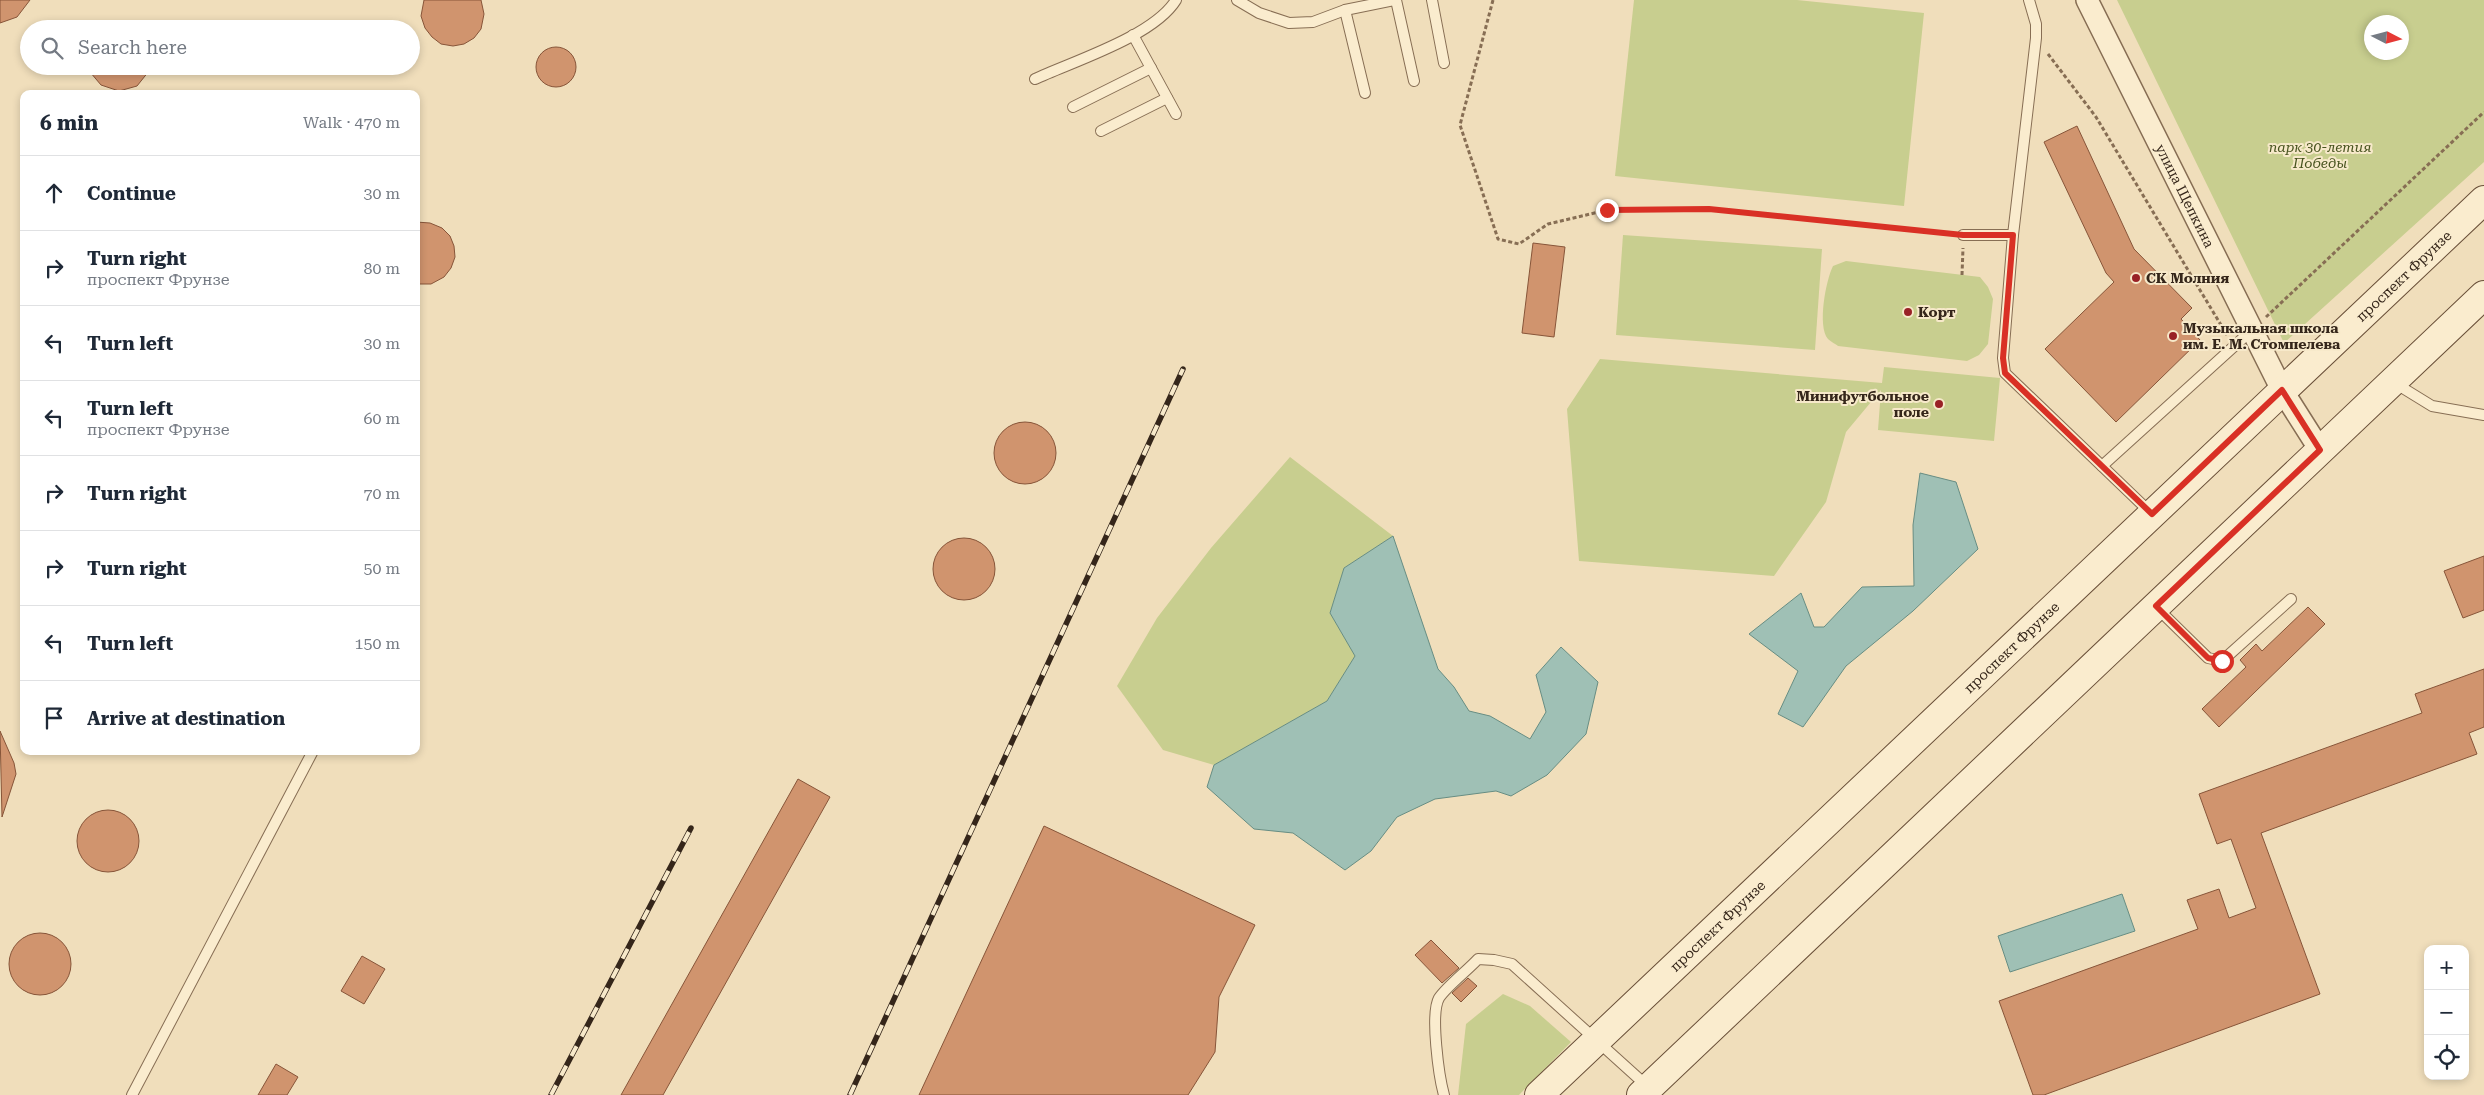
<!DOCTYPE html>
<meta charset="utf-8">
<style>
:root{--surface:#fff;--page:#f2f2f3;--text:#1f2937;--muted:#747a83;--line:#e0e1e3}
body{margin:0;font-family:"Roboto Serif",serif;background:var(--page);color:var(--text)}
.controls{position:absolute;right:15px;bottom:15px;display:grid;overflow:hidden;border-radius:10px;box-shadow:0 2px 8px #0003}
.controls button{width:45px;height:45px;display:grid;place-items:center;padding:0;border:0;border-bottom:1px solid var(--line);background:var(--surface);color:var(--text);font:25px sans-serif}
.compass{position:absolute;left:2364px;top:15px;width:45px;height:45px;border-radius:50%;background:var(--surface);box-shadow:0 2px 8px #0003;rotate:96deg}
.stop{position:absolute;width:15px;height:15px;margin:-11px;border:4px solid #d93025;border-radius:50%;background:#fff}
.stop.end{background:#d93025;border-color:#fff;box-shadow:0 1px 5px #0008}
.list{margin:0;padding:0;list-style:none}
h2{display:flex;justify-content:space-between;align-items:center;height:65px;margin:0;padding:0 20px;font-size:21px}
h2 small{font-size:16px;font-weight:400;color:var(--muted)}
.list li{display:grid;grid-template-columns:32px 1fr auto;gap:15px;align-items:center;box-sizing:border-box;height:75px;padding:0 20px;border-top:1px solid var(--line)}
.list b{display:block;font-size:19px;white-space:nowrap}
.list p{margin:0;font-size:16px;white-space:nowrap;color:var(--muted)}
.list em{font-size:16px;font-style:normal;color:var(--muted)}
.icon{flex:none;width:28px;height:28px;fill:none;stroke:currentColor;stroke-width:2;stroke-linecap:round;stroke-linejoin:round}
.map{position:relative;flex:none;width:2484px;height:1095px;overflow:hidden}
.search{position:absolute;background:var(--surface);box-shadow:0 2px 8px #0003;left:20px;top:20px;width:400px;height:55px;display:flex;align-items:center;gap:12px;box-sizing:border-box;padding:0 18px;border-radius:28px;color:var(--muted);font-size:19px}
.panel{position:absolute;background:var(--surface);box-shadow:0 2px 8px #0003;left:20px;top:90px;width:400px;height:665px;border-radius:10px}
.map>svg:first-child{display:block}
</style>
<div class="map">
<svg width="2484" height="1095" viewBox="0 0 2484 1095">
<rect width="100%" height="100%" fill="#f0debb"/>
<!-- green -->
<g fill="#c8ce8f" fill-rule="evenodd">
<path d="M1634 0H1797L1924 13 1904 206 1615 176Z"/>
<path d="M2117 0H2484V162L2284 343ZM2372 22H2402V52H2372Z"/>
<path d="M1623 235 1822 249 1815 350 1616 335Z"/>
<path d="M1846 261 1980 277 1988 287 1993 299 1988 344 1979 355 1967 361 1838 346C1836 344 1831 342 1828 339 1817 326 1826 280 1833 266Z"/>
<path d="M1600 359 1882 383 1884 367 2000 378 1994 441 1878 430 1881 390 1846 432 1826 502 1774 576 1579 561 1567 409Z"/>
<path d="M1290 457 1393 536 1344 568 1330 613 1355 656 1327 701 1214 765 1163 750 1117 686 1157 618 1211 548Z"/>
<path d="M1503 994 1530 1006 1571 1042 1519 1095H1458L1466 1024Z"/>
</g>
<!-- water -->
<g fill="#9fc0b5" stroke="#678d83">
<path d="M1920 473 1956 482 1978 549 1913 611 1846 666 1803 727 1778 714 1798 671 1749 634 1801 593 1814 627H1824L1862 587 1914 586 1913 525Z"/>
<path d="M1393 536 1438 669 1454 687 1469 711 1490 716 1530 739 1546 712 1536 675 1561 647 1598 682 1586 734 1547 775 1511 796 1496 791 1435 799 1397 817 1371 851 1345 870 1293 833 1254 829 1207 787 1214 765 1327 701 1355 656 1330 613 1344 568Z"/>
<path d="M2122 894 2135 931 2010 972 1998 936Z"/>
</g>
<!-- building -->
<g fill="#d0946e" stroke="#875539">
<path d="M0 0H30L17 17 0 23Z"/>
<path d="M424 0H481L484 14 481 29 474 38 464 44 453 46 441 44 432 37 425 28 421 16Z"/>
<circle cx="556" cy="67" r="20"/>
<path d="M85 66H153L137 86 119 91 101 85Z"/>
<path d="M2077 126 2134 249 2192 308 2181 319 2200 340 2116 422 2045 349 2114 282 2106 273 2044 142Z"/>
<path d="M416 222 430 223 442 228 450 236 454 246 455 257 451 268 444 277 431 284H416Z"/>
<path d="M1533 243 1565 247 1554 337 1522 333Z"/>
<circle cx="1025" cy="453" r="31"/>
<circle cx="964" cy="569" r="31"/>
<path d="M2484 556V610L2463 618 2444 571Z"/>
<path d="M2308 607 2325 624 2219 727 2202 709 2246 667 2240 660 2256 644 2262 651Z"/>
<path d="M2484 669V727L2469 733 2477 754 2261 833 2320 994 2044 1095H2033L1999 1001 2198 929 2187 900 2219 889 2229 918 2256 908 2231 839 2217 844 2199 794 2422 713 2415 694Z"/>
<path d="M0 731 14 763 16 774 2 817Z"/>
<path d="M798 779 830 797 663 1095H621Z"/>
<circle cx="108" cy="841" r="31"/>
<path d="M1044 826 1255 925 1219 997 1215 1052 1188 1095H919Z"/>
<circle cx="40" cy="964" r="31"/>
<path d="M1431 940 1459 968 1442 983 1415 955Z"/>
<path d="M362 956 385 969 364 1004 341 991Z"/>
<path d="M1468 978 1477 986 1461 1002 1452 993Z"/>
<path d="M276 1064 298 1077 287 1095H258Z"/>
</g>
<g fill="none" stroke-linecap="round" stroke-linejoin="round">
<defs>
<g id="service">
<path d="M1237 0 1259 13 1289 23 1313 22 1345 10 1394 0"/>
<path d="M1396 0 1414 81"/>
<path d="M1432 0 1444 63"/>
<path d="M2029 0 2036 24V38L2013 235 2003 358 2005 373 2152 514"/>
<path d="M1345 10 1365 93"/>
<path d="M1133 35 1176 114"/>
<path d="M1035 79C1074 61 1154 36 1176 0"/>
<path d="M1073 107 1151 68"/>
<path d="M1101 131 1167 98"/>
<path d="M1963 235H2013"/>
<path d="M2393 382 2432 406 2484 415"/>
<path d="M2102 466 2252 330"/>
<path d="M2156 607 2208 658 2222 661 2291 599"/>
<path d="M132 1095 313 751"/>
<path d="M1444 1095C1439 1077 1430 1014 1439 998 1447 986 1468 970 1478 959L1494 960 1512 964 1647 1086"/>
</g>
<g id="minor">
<path id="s1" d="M2087 0 2282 390 2320 450"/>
</g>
<g id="secondary">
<path id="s2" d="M1539 1095 2484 200"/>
<path d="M1641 1095 2484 295"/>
</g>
</defs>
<!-- service casing -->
<use href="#service" stroke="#876e54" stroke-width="12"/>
<!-- minor casing -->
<use href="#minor" stroke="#876e54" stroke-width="24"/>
<!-- secondary casing -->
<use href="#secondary" stroke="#694f38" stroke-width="30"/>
<!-- path -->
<g stroke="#876e54" stroke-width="3" stroke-dasharray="4 2.5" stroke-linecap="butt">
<path d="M1493 0 1460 125 1498 239 1519 244 1548 224 1607 210 1709 209 1950 234"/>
<path d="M2048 54 2096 117 2227 335"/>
<path d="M1962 275 1963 248"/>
<path d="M2266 317 2484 112"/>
</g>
<!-- service -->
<use href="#service" stroke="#faecce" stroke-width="10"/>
<!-- minor -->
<use href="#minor" stroke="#faecce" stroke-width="21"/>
<!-- secondary -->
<use href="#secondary" stroke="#faecce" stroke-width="28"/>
<defs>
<g id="rail">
<path d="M551 1095 691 828"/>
<path d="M850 1095 1183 369"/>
</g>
</defs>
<!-- rail casing -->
<use href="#rail" stroke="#35261a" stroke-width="5.5"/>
<!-- rail -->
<use href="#rail" stroke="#f7e9ca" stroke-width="4" stroke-dasharray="11" stroke-linecap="butt"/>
</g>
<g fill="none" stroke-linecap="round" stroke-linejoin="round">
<!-- route -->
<path stroke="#d93025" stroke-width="6" d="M1607 210 1709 209 1963 235H2013L2003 358 2005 373 2152 514 2282 390 2320 450 2156 606 2208 658 2222 661"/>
</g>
<!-- markers -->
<g fill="#992126" stroke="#f7e9ca" stroke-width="2">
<circle cx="2136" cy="278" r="5"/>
<circle cx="1908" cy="312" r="5"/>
<circle cx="2173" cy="336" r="5"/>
<circle cx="1939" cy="404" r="5"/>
</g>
<g text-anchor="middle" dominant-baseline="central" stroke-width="4" stroke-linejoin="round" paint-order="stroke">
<!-- park labels -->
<g font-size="14" font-style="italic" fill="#48531f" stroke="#f7e9ca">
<text x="2320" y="147">парк 30-летия<tspan x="2320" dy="16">Победы</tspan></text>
</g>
<!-- street labels -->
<g font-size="14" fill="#35261a" stroke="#f7e9ca">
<text stroke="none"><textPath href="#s1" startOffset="219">улица Щепкина</textPath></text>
<text stroke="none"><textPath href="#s2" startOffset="1191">проспект Фрунзе</textPath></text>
<text stroke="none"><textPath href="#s2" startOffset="651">проспект Фрунзе</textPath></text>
<text stroke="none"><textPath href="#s2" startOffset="246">проспект Фрунзе</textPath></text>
</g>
<!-- poi labels -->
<g font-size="14" font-weight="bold" fill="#35261a" stroke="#f7e9ca" text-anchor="start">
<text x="2146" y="278">СК Молния</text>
<text x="1918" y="312">Корт</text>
<text x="2183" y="328">Музыкальная школа<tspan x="2183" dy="16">им. Е. М. Стомпелева</tspan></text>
<text x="1929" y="396" text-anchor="end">Минифутбольное<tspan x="1929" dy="16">поле</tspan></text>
</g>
</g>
</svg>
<div class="controls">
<button>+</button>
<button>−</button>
<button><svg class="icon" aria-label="locate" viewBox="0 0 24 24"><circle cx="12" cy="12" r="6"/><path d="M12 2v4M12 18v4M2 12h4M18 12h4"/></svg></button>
</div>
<svg class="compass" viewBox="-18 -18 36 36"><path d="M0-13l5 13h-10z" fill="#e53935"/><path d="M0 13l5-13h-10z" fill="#747a83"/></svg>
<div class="stop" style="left:2222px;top:661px"></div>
<div class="stop end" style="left:1607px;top:210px"></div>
<div class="search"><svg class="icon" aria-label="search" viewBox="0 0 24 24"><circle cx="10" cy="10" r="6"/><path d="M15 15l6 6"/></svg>Search here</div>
<section class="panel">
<h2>6 min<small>Walk · 470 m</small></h2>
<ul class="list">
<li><svg class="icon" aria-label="ahead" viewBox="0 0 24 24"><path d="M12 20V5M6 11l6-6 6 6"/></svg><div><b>Continue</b></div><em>30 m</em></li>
<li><svg class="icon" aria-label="right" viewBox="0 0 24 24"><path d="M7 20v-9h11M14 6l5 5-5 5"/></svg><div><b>Turn right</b><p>проспект Фрунзе</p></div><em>80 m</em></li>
<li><svg class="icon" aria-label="left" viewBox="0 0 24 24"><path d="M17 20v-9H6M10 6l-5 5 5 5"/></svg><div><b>Turn left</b></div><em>30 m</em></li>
<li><svg class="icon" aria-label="left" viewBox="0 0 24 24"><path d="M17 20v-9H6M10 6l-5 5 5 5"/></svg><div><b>Turn left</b><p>проспект Фрунзе</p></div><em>60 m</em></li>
<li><svg class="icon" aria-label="right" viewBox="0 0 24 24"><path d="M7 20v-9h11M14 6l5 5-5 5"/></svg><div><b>Turn right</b></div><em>70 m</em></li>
<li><svg class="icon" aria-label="right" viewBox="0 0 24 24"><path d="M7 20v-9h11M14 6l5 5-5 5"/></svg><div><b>Turn right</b></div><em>50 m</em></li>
<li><svg class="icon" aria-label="left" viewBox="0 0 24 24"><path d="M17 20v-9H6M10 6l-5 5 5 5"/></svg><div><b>Turn left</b></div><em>150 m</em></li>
<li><svg class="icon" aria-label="arrive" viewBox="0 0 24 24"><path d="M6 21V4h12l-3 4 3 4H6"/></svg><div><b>Arrive at destination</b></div></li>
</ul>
</section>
</div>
